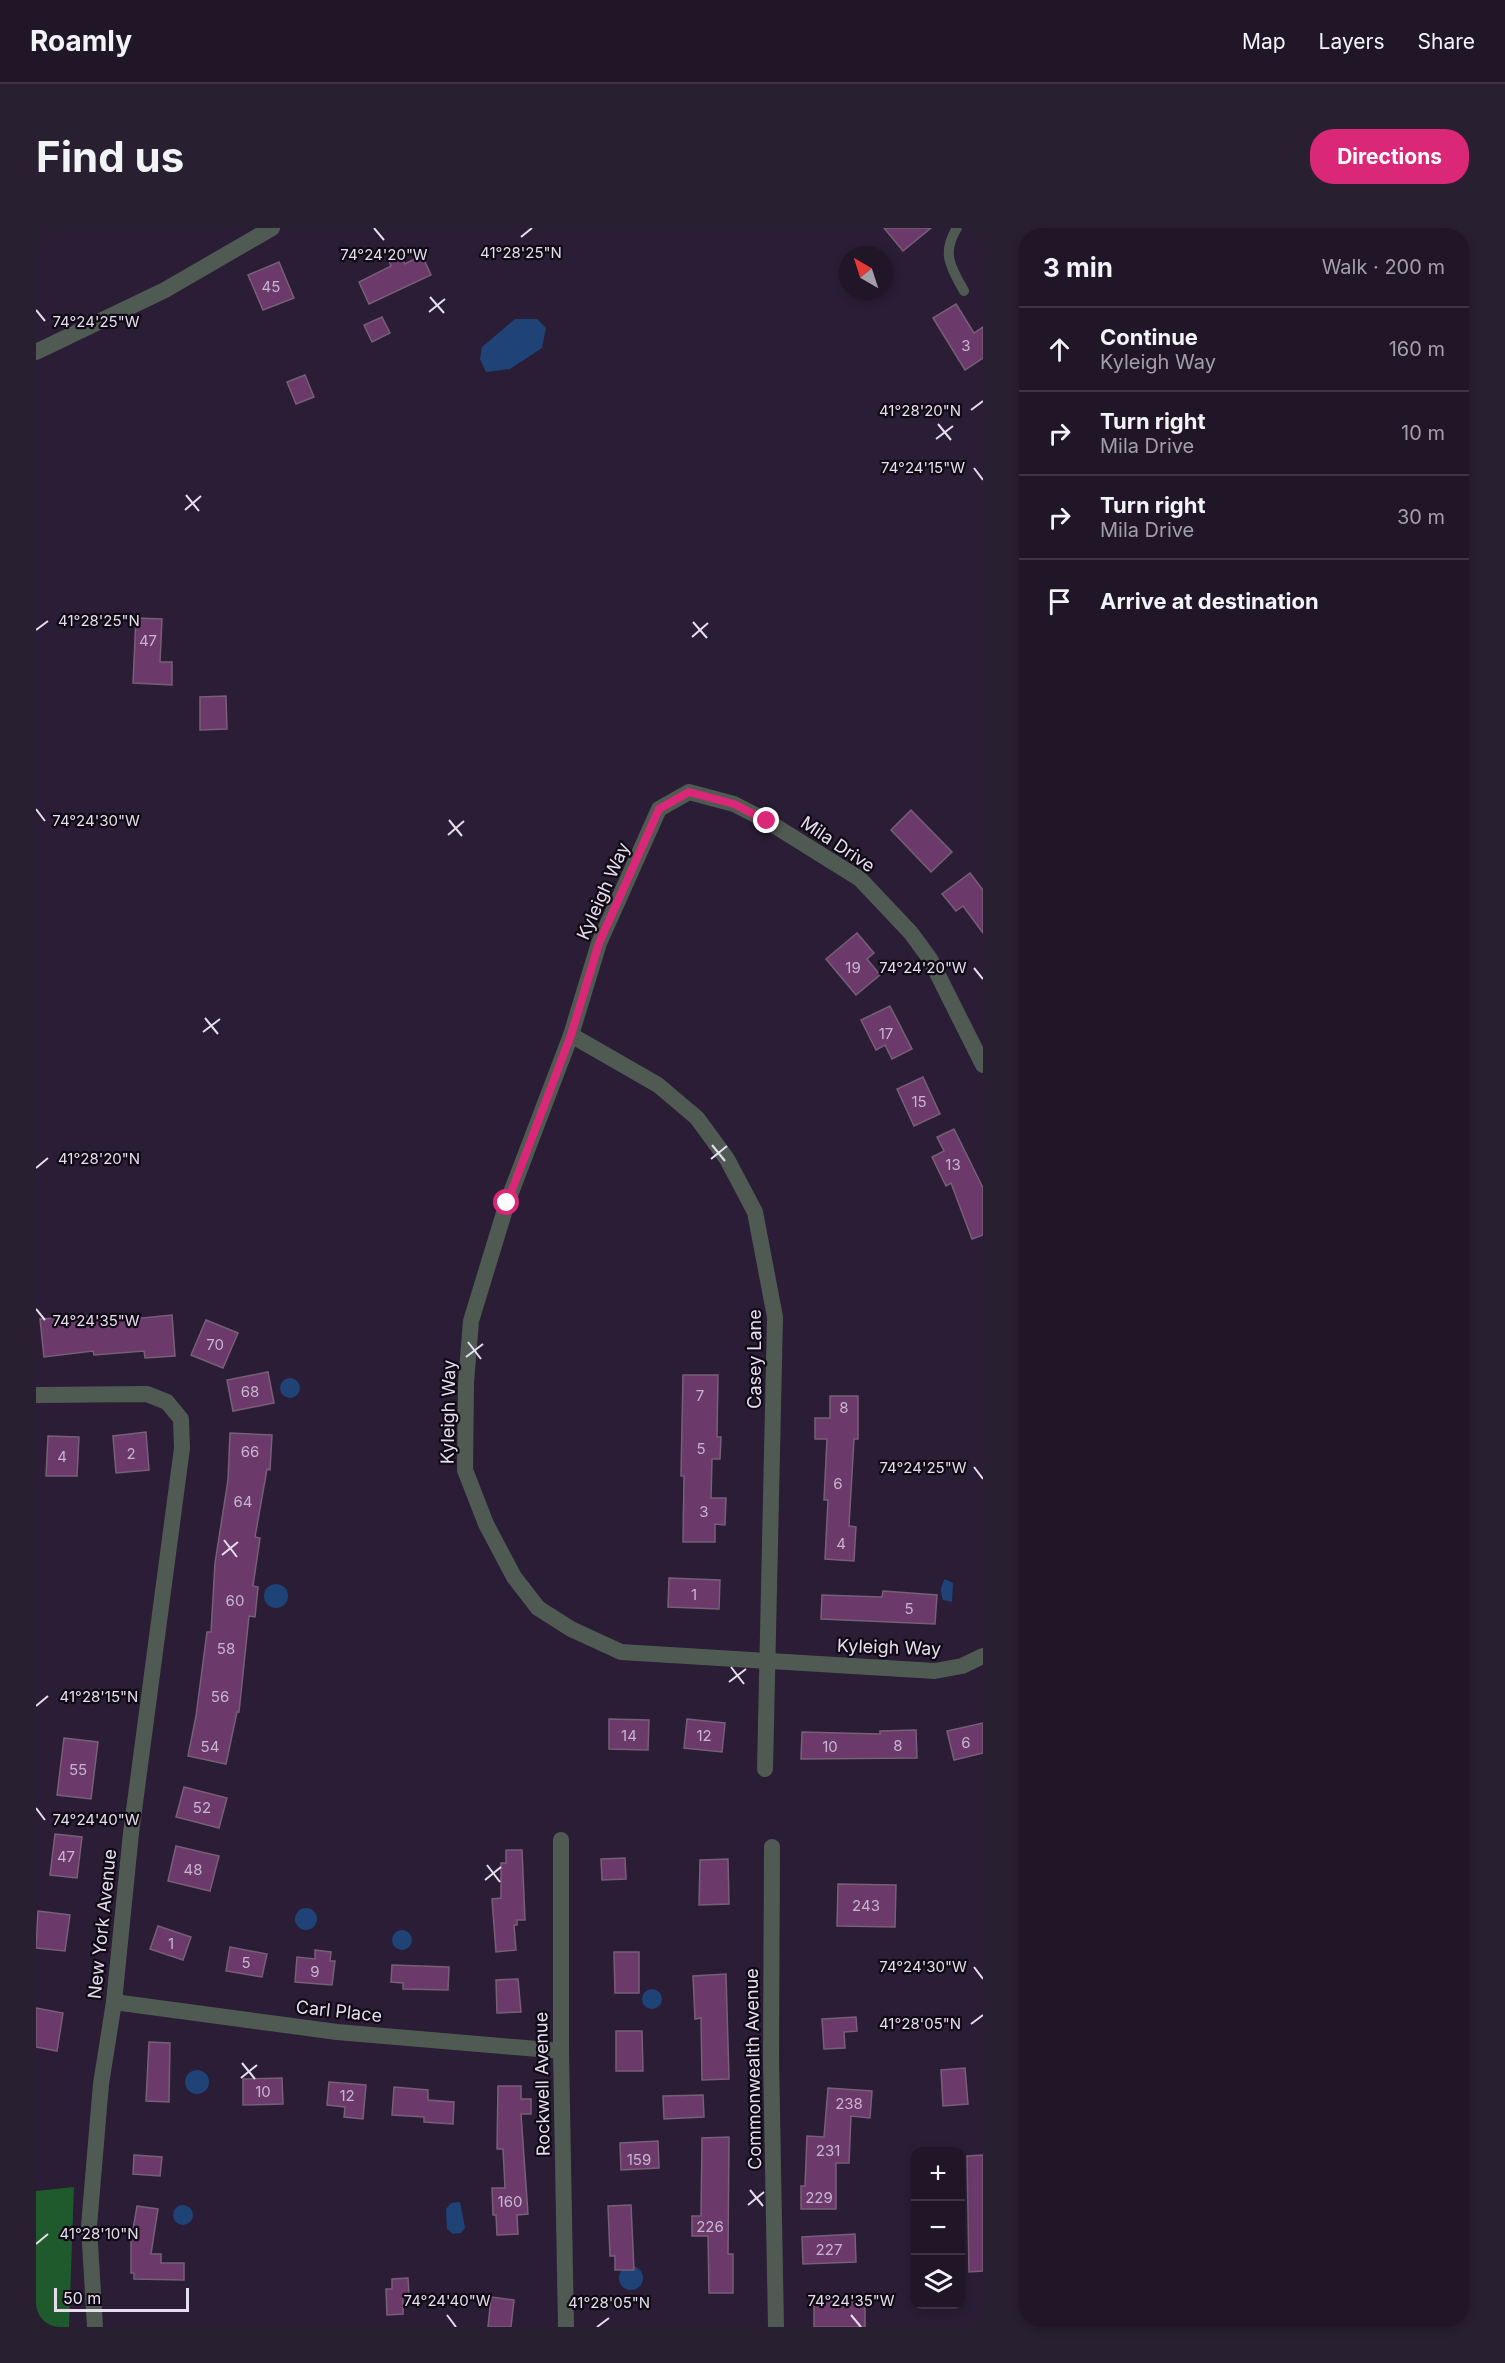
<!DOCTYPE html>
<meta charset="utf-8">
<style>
:root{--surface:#201628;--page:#281f30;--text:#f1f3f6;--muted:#a29fa8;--line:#3d3545;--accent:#db2777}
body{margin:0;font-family:Inter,sans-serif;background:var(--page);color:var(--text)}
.controls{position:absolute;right:18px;bottom:18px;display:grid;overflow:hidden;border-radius:12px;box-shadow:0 3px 9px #0003}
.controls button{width:54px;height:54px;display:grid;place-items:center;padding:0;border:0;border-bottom:2px solid var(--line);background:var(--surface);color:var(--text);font:30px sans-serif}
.compass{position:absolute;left:803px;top:18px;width:54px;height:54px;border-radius:50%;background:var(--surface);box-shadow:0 3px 9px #0003;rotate:321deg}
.scale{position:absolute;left:18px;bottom:15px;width:135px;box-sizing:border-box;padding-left:6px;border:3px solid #e6deef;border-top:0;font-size:16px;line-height:21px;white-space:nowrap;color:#e6deef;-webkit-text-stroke:4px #100a15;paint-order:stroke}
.stop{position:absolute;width:18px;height:18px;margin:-14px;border:4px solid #db2777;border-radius:50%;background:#fff}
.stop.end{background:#db2777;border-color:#fff;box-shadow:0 2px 6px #0008}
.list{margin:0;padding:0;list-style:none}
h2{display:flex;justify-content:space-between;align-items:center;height:78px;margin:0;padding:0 24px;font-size:26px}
h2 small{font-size:20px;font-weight:400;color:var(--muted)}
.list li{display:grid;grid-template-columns:39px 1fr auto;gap:18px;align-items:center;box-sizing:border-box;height:84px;padding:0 24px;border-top:2px solid var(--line)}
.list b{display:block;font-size:22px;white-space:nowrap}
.list p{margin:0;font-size:20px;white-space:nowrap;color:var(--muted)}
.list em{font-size:20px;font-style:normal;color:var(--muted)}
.icon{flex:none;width:33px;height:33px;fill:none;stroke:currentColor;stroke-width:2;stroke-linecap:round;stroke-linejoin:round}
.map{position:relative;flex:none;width:947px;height:2099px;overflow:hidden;border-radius:24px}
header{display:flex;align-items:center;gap:36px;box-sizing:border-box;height:84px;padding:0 30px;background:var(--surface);border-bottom:2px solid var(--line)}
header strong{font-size:28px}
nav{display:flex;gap:33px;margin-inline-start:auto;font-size:21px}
.intro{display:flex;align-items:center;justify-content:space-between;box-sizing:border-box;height:144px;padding:0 36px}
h1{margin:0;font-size:42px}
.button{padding:15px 27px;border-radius:24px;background:var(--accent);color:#fff;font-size:21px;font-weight:700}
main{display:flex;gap:36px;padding:0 36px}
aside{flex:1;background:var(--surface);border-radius:24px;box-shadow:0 3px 9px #0003}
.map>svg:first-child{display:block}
</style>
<header>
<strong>Roamly</strong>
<nav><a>Map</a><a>Layers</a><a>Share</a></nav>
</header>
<div class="intro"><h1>Find us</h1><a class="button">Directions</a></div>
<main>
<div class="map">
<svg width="947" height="2099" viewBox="0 0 947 2099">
<rect width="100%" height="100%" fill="#2a1d35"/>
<!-- green -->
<path fill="#1f5a2d" d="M38 1959 33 2099H0V1963Z"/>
<!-- water -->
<g fill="#1f4376">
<path d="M479 91H501L510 100 506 120 474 141 450 144 444 131 446 119Z"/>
<circle cx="254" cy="1160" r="10"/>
<path d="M909 1351 917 1355 916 1374 907 1372C904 1363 904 1359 909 1351Z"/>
<circle cx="240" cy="1368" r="12"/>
<circle cx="270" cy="1691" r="11"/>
<circle cx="366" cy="1712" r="10"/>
<circle cx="616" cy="1771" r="10"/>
<circle cx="161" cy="1854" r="12"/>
<path d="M424 1974 429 2000 425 2005 417 2006 411 2001 410 1981 415 1975Z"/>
<circle cx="147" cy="1987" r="10"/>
<circle cx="595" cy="2050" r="12"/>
</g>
<!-- building -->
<g fill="#6b3a6a" stroke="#775f76" stroke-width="1.5">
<path d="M848 0H895L867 23Z"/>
<path d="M364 25 369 36 386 27 395 47 333 76 323 54 355 38 352 31Z"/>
<path d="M243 34 258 70 227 82 212 47Z"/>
<path d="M920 76 938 105 947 99V130L929 142 897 90Z"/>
<path d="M346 89 354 105 336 114 328 97Z"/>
<path d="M269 147 278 169 260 176 251 154Z"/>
<path d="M100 390 126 391 124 434H136V457L97 455Z"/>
<path d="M190 468 191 501 164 502V469Z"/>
<path d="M875 582 916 624 895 644 855 602Z"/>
<path d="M934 645 947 662V705L927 678 920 683 906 666Z"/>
<path d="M821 705 838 725 831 731 844 747 820 767 790 731Z"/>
<path d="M854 778 876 821 856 831 849 817 840 822 825 792Z"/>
<path d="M887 849 904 886 878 898 861 861Z"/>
<path d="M918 901 947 960V1007L936 1011 915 955 910 958 896 929 908 923 901 909Z"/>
<path d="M86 1086V1092L136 1087 139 1128 109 1130 108 1123 58 1127 57 1123 8 1129 4 1091Z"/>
<path d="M170 1092 202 1105 187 1140 155 1127Z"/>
<path d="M232 1144 238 1175 197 1183 191 1152Z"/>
<path d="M647 1147H682L681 1209H685L684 1231H676L675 1270H690L689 1297 679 1296V1314H647L648 1248H645Z"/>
<path d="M794 1168H822V1211H818L813 1298 820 1299 818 1333 789 1331 792 1272H788L791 1211H779V1190H794Z"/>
<path d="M110 1204 113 1242 80 1245 77 1208Z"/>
<path d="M194 1205 236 1207 234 1242 231 1241 219 1309 224 1310 217 1358 222 1359 219 1389 213 1388 203 1484H201L190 1536 152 1528 160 1488 171 1404H175L179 1335 192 1252Z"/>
<path d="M12 1208 43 1209 41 1248H10Z"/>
<path d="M633 1350 684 1352 683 1381 632 1379Z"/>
<path d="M847 1363 901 1367 899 1396 785 1391 786 1367 846 1369Z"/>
<path d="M573 1491 613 1492 612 1522 573 1521Z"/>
<path d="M651 1491 689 1495 686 1524 648 1520Z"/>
<path d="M947 1495V1525L918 1532 911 1503Z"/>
<path d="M880 1502 881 1530 765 1531 766 1504 844 1506V1503Z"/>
<path d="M28 1510 62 1514 55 1571 21 1567Z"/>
<path d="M148 1559 191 1570 183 1600 140 1589Z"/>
<path d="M19 1606 46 1609 41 1650 14 1647Z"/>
<path d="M140 1618 183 1628 174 1663 132 1653Z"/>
<path d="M470 1622H486L489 1692H481V1697H478L480 1722 460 1724 456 1671 465 1670V1635H470Z"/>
<path d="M589 1630 590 1651 566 1652 565 1631Z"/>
<path d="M692 1631 693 1676 663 1677 664 1632Z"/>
<path d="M802 1656 860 1657 859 1699 801 1698Z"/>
<path d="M2 1683 34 1687 29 1723 0 1720Z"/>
<path d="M122 1698 155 1709 147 1732 114 1721Z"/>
<path d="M194 1719 231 1726 226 1749 190 1743Z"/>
<path d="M279 1722 295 1724 294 1733H299L296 1757 259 1754 261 1729 279 1731Z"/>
<path d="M578 1724H603V1765H579Z"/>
<path d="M356 1737 413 1739 412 1762 367 1761V1755L355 1754Z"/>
<path d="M690 1746 693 1851 666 1852 665 1790 659 1791 657 1748Z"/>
<path d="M482 1751 485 1784 461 1785 460 1752Z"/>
<path d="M0 1780 27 1785 21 1823 0 1819Z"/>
<path d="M820 1789 821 1803 808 1804 809 1820 788 1821 786 1791Z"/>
<path d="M580 1803H606L607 1843H580Z"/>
<path d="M113 1814 134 1815 133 1874 110 1873Z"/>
<path d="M929 1840 932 1876 907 1878 905 1842Z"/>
<path d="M246 1850 247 1876 207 1877V1851Z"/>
<path d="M293 1854 330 1857 327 1891 308 1889 309 1879 291 1877Z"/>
<path d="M462 1858H485V1871H495V1886H485L492 1986 481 1987 482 2006 461 2007 460 1987H457L456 1960H469L467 1921H461Z"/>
<path d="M358 1859 392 1862V1872L418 1874 417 1896 388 1894V1889L356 1887Z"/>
<path d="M792 1860 836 1863 834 1890 815 1888 813 1935H800V1981H765V1958H769L771 1908 788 1909Z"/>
<path d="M667 1867 668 1889 628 1891 627 1868Z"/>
<path d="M693 1909 692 2026H697V2065H673L672 2008H656V1988H665L666 1910Z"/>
<path d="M622 1913 623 1940 585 1942 584 1915Z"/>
<path d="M98 1927 126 1929 124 1948 97 1946Z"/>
<path d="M947 1927V2043L933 2044 931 1928Z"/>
<path d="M595 1977 598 2042H579V2028H574L572 1978Z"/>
<path d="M101 1978 122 1981 115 2026H125V2035H148V2052L98 2051V2045H95V2013Z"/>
<path d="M819 2006 820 2034 767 2036 766 2009Z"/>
<path d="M372 2050 373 2067H367V2086L351 2087 350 2061H356V2051Z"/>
<path d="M455 2069 478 2072 475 2099H452Z"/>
<path d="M778 2073 829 2074V2099H778Z"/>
</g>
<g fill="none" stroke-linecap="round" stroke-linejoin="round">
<!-- service -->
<path stroke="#4f5b52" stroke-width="10" d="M921 0C905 25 915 40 928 63"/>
<!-- minor -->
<g stroke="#4f5b52" stroke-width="16">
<path d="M535 807 622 857 661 890 691 931 719 984 739 1089 729 1541"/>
<path d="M947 837 894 731 875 705 824 651 731 593 698 576 653 564 623 581 563 715 535 807 471 975 435 1093 430 1155 429 1242 450 1296 478 1349 502 1380 535 1401 585 1424 899 1443 926 1438 947 1428"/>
<path d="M0 1167 111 1166 131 1174 145 1191 146 1220 95 1605 78 1774 65 1856 53 1998 59 2099"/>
<path d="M525 1612V1823L530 2099"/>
<path d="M736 1619 735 1830 740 2099"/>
<path d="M78 1774 301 1804 525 1823"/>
</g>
<!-- tertiary -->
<path stroke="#4f5b52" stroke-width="16" d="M0 124 129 62 236 0"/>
</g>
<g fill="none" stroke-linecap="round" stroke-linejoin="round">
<!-- route -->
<path stroke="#db2777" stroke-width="8" d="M471 975 535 807 563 715 623 581 653 564 698 576 731 593"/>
</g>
<!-- ticks -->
<path fill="none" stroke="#e6deef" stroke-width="2" d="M338 0 348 12M485 9 496 0M394 69 408 85M0 82 9 93M393 84 409 71M935 182 947 173M902 196 915 212M900 211 917 198M938 240 947 252M150 267 163 283M149 282 165 268M657 394 671 410M0 402 12 393M656 409 672 395M0 581 9 593M413 592 426 608M412 607 428 593M938 740 947 751M169 790 182 806M167 804 184 791M676 917 689 933M675 931 691 918M0 940 12 930M0 1081 9 1092M432 1114 445 1131M430 1129 447 1116M938 1239 947 1251M188 1312 201 1329M186 1327 202 1314M695 1439 708 1456M693 1454 710 1441M0 1478 12 1468M0 1580 9 1592M451 1637 464 1654M449 1652 465 1639M938 1739 947 1751M935 1796 947 1787M206 1835 219 1851M205 1850 221 1837M714 1962 727 1978M712 1977 728 1964M0 2016 12 2006M411 2087 420 2099M815 2087 825 2099M561 2099 573 2090"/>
<g text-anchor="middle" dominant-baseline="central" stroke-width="4.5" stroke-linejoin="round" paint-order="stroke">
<!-- number labels -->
<g font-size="15" fill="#c7b5ce">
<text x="235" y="58">45</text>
<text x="930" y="117">3</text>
<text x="112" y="412">47</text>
<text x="817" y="739">19</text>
<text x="850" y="805">17</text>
<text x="883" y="873">15</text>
<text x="917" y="936">13</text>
<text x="179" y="1116">70</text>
<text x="214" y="1163">68</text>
<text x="664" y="1167">7</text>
<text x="808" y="1179">8</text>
<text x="665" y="1220">5</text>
<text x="214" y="1223">66</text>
<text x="95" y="1225">2</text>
<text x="26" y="1228">4</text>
<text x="802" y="1255">6</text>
<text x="207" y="1273">64</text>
<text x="668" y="1283">3</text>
<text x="805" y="1315">4</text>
<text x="658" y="1366">1</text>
<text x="199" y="1372">60</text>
<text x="873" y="1380">5</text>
<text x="190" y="1420">58</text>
<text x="184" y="1468">56</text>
<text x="593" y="1507">14</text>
<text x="668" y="1507">12</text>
<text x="930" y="1514">6</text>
<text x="862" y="1517">8</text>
<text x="174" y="1518">54</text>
<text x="794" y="1518">10</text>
<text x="42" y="1541">55</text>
<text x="166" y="1579">52</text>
<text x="30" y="1628">47</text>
<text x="157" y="1641">48</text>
<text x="830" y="1677">243</text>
<text x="135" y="1715">1</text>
<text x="210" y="1734">5</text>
<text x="279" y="1743">9</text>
<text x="227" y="1863">10</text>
<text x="311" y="1867">12</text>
<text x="813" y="1875">238</text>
<text x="792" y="1922">231</text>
<text x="603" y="1931">159</text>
<text x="783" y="1969">229</text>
<text x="474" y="1973">160</text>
<text x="674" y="1998">226</text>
<text x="793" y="2021">227</text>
</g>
<!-- street labels -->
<g font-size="18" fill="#e6deef" stroke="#100a15">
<text transform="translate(802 616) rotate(34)">Mila Drive</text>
<text transform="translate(567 663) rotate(-66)">Kyleigh Way</text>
<text transform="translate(718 1131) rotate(-90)">Casey Lane</text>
<text transform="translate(412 1184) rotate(-89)">Kyleigh Way</text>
<text transform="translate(853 1419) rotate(2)">Kyleigh Way</text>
<text transform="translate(66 1696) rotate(-84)">New York Avenue</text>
<text transform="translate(303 1783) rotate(6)">Carl Place</text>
<text transform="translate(717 1841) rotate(-91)">Commonwealth Avenue</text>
<text transform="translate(506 1856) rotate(-91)">Rockwell Avenue</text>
</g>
</g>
<g font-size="15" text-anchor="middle" fill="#e6deef" stroke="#100a15" stroke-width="4.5" stroke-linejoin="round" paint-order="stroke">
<text x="485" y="30">41°28'25"N</text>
<text x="348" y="32">74°24'20"W</text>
<text x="60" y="99">74°24'25"W</text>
<text x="884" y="188">41°28'20"N</text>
<text x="887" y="245">74°24'15"W</text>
<text x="63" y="398">41°28'25"N</text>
<text x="60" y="598">74°24'30"W</text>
<text x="887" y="745">74°24'20"W</text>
<text x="63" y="936">41°28'20"N</text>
<text x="60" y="1098">74°24'35"W</text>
<text x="887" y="1245">74°24'25"W</text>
<text x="63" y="1474">41°28'15"N</text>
<text x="60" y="1597">74°24'40"W</text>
<text x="887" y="1744">74°24'30"W</text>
<text x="884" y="1801">41°28'05"N</text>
<text x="63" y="2011">41°28'10"N</text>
<text x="411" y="2078">74°24'40"W</text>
<text x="815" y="2078">74°24'35"W</text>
<text x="573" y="2080">41°28'05"N</text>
</g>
</svg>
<div class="controls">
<button>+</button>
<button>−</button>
<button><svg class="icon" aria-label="layers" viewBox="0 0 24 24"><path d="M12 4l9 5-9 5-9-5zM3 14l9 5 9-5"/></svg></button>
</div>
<svg class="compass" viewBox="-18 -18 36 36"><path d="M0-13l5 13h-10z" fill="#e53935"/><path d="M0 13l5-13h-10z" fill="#a29fa8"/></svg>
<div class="scale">50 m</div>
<div class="stop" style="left:471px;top:975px"></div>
<div class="stop end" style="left:731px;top:593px"></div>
</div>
<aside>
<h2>3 min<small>Walk · 200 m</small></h2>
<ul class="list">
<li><svg class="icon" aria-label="ahead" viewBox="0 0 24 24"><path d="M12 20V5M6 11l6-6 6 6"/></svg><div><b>Continue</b><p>Kyleigh Way</p></div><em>160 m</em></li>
<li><svg class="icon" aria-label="right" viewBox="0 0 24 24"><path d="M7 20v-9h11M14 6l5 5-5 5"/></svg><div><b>Turn right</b><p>Mila Drive</p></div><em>10 m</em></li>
<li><svg class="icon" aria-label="right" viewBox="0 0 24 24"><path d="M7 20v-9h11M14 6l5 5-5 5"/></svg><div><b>Turn right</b><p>Mila Drive</p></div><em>30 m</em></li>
<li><svg class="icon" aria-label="arrive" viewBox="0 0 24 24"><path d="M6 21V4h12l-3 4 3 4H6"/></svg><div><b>Arrive at destination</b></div></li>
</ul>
</aside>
</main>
